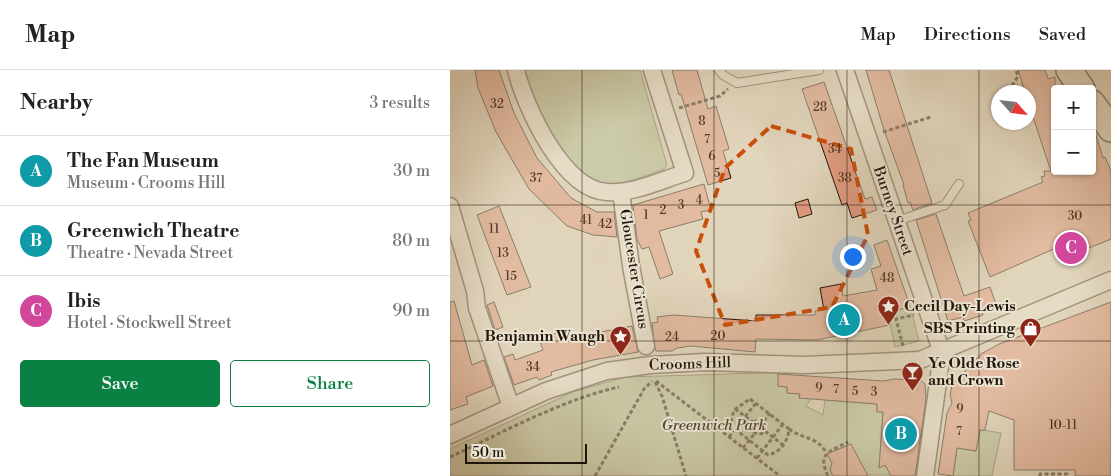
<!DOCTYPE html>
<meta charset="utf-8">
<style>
:root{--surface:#fff;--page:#f2f2f2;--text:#222;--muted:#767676;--line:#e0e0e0;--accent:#0b8043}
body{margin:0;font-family:"Libre Bodoni",serif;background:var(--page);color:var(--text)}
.controls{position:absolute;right:15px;top:15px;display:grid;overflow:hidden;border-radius:5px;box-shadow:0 1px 4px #0004}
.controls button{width:45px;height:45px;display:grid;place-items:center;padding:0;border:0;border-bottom:1px solid var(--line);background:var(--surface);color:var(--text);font:25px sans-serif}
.compass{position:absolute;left:541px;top:15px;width:45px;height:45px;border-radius:50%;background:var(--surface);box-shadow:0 1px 4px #0004;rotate:117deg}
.scale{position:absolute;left:15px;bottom:12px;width:122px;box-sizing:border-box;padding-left:5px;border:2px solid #1f1508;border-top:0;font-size:14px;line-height:18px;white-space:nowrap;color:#1f1508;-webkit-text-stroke:4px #ece4d3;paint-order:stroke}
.you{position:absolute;left:402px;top:186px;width:18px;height:18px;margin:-12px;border:4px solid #fff;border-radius:50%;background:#1a73e8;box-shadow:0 0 0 8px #1a73e833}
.badge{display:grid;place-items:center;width:32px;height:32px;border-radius:50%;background:var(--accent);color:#fff;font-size:16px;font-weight:700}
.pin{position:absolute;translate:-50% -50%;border:2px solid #fff;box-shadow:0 1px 5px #0006}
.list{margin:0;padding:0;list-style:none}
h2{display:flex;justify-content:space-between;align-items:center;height:65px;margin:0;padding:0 20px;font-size:21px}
h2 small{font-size:16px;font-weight:400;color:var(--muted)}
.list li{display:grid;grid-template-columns:32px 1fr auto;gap:15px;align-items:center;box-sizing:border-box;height:70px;padding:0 20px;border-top:1px solid var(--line)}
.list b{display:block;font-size:19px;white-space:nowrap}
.list p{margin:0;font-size:16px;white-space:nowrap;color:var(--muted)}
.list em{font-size:16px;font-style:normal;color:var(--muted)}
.actions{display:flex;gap:10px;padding:15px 20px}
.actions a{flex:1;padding:11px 0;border:1px solid var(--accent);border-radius:5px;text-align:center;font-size:18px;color:var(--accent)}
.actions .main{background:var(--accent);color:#fff}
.map{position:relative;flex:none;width:661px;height:406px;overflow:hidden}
header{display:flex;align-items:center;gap:30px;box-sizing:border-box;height:70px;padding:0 25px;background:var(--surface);border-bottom:1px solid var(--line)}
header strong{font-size:24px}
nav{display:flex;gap:28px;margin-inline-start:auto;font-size:18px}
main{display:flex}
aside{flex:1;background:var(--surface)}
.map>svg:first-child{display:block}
</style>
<header>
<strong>Map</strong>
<nav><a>Map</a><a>Directions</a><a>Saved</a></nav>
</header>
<main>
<aside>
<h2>Nearby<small>3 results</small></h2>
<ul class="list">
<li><span class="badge" style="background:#0f9aa8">A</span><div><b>The Fan Museum</b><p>Museum · Crooms Hill</p></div><em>30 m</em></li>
<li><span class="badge" style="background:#0f9aa8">B</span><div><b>Greenwich Theatre</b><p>Theatre · Nevada Street</p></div><em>80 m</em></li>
<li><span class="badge" style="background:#d1479c">C</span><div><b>Ibis</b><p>Hotel · Stockwell Street</p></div><em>90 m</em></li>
</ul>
<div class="actions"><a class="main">Save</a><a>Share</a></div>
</aside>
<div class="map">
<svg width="661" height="406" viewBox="0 0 661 406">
<rect width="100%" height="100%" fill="#e1d5bc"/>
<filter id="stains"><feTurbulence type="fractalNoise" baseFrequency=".004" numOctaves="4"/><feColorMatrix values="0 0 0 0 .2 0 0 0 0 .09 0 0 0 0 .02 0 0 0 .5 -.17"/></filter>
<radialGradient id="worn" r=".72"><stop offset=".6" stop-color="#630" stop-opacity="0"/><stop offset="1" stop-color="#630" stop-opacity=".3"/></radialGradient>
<!-- green -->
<g fill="#b1be92" stroke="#686a4d">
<path d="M75 0H190L217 95 214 99C198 104 178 114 162 114 120 115 83 34 75 0Z"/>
<path d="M460 236 469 271 445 277 438 243Z"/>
<path d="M316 303H329L328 316 337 317V323L349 324V328L361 329 356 336 373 345 375 330 427 334V341L433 342 430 385 441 405 0 406V379L123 322 175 307Z"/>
<path d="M527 359 551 363 542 406H503L507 378 526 381Z"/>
</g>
<!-- building -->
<g fill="#e29c81" stroke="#1f1508">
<path d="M25 0H49L64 43 87 88 121 128 147 142H164L167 167 143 165 117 156 79 119 46 62 28 18Z"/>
<path d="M222 0H247L258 39 266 36 279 79 273 81 281 108 258 115 231 24 229 25Z"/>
<path d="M416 0H439L482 133 463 140 460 132 458 133 453 115H454L434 60Z"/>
<path d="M568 0H595L598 9 605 7V101H642V62H645L653 88 655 87 661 101V169L634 180 627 190 616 189 606 178 540 207 518 151 521 150 518 143 593 112 591 107 595 106 594 101H601L578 32V22H575Z"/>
<path d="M374 12 415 129 422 127 427 140 402 148 397 133 392 135 352 19Z"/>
<path d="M254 114 261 140 251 142 253 149 209 161 223 204 210 209 199 177 192 179 187 169 183 135Z"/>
<path d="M358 129 362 144 349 148 345 133Z"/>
<path d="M49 136 81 217 57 225 27 145Z"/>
<path d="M486 144 514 226 540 217 546 234 532 240 533 245 514 251 513 247 498 251 466 150Z"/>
<path d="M437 170 460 236 438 244 440 255 367 270 306 269 305 282 241 276 227 278 222 281H206L205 279 202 253 208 252 207 247 223 245 306 251V245H365V241L374 240 370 218 391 214 393 226 427 220 421 199 431 196 424 175Z"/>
<path d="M4 231 22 295 34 290 43 316 16 327 18 334 0 340V232Z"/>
<path d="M44 232 53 257 45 260 37 235Z"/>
<path d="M661 232V406H625V400H564V350L539 341 535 360H530L526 381 507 378 503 406 488 404 497 343 502 333 500 325 502 315 531 284 549 274Z"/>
<path d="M182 256 188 282 143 290 101 302 102 305 89 310 87 307 64 315 54 287 63 284 65 290 93 280 89 269 107 263 110 270Z"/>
<path d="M328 304 434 311 444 309 470 310 475 314 476 328 465 406H441L435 395 429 398 433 342H427V334L349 328 350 324 337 323V317L328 316Z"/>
<path d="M401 374 418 406H383L380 400 382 393 377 384Z"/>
</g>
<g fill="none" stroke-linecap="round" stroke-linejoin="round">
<defs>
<g id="lane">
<path d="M269 0 273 5 287 13 369 0"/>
<path d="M447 151 495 135 509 114"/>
</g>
<g id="street">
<path d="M66 0C75 37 113 120 157 122 183 124 211 110 235 103L202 0"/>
<path d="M395 0 492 283 475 406"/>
<path d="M171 122 181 196 196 276"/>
<path d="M0 136 25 221 27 238 61 337"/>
<path d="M0 365 96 321 157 301 200 295 254 292 355 295 470 290 661 210"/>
</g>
<g id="primary">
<path d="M619 0 632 19"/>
<path d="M642 33 661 59"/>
</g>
</defs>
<!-- lane casing -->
<use href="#lane" stroke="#504535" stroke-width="10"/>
<!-- street casing -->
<use href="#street" stroke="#504535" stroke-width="19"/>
<!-- primary casing -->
<use href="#primary" stroke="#1f1508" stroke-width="28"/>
<!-- path -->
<g stroke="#1f1508" stroke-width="3" stroke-dasharray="4 2.5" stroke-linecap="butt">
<path d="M562 16 568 6 566 0"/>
<path d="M229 38 270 26 278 19"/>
<path d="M433 62 481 47"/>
<path d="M453 276 446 249 464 245"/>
<path d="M206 311 330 406"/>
<path d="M205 312 212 326 236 406"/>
<path d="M300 329 339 359C338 371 331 382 318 385L280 355 284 340Z"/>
<path d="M285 339 303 352"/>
<circle cx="309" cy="357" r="7"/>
<path d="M314 351 320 343"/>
<path d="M339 359C352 369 369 367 376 383"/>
<path d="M315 361 333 375"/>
<path d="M279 367 306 333"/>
<path d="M293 378 305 363"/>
<path d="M0 387C54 362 111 330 169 317"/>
<path d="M307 388 333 354"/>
<path d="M145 406 194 319 202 311"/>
<path d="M378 406C367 383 379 382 398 372"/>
<path d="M590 406V404H617L618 406"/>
</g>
<!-- lane -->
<use href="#lane" stroke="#ece4d3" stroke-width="8"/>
<!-- street -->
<use href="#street" stroke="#ece4d3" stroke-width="16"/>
<!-- primary -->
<use href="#primary" stroke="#e1d5bc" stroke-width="25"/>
</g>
<!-- marked area -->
<path d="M0 0H661V406H0ZM321 56 401 79 418 165 382 237 275 255 246 181 275 98Z" fill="#e1d5bc" fill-opacity=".55" fill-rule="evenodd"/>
<path fill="none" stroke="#ca4f0b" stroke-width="4" stroke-dasharray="10 6" stroke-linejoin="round" d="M321 56 401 79 418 165 382 237 275 255 246 181 275 98Z"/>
<!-- grid -->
<path fill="none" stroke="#1f1508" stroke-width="1" stroke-opacity="0.55" d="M132 0V406M264 0V406M397 0V406M529 0V406M0 135H661M0 271H661"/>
<!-- icons -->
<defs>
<symbol id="sight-pin" viewBox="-11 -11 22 30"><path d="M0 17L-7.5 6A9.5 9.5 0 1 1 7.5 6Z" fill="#8f2418" stroke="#ece4d3"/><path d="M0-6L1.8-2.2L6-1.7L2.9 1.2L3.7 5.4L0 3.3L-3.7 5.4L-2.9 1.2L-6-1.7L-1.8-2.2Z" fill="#fff"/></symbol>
<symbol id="shop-pin" viewBox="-11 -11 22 30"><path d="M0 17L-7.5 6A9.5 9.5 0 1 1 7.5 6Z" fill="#8f2418" stroke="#ece4d3"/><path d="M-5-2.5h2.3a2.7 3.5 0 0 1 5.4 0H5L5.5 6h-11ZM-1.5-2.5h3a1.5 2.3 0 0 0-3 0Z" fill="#fff"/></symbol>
<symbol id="bar-pin" viewBox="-11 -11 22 30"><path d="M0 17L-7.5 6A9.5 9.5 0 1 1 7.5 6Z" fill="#8f2418" stroke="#ece4d3"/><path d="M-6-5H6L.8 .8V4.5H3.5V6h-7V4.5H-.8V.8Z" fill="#fff"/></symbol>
</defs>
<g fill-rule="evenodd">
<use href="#sight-pin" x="426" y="224" width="25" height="34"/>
<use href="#shop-pin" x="568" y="246" width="25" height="34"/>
<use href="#sight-pin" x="158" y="254" width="25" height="34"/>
<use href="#bar-pin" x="450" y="290" width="25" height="34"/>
</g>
<g text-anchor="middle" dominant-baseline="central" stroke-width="4" stroke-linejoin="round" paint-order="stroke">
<!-- number labels -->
<g font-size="12" fill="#503726">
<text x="47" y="34">32</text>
<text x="370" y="37">28</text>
<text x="252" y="51">8</text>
<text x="257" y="69">7</text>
<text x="385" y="79">34</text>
<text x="262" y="86">6</text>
<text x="267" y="103">5</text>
<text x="86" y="108">37</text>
<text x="395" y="108">38</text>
<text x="249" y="130">4</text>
<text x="231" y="135">3</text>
<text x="213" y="140">2</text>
<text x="196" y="145">1</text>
<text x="625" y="146">30</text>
<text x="136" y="150">41</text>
<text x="155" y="154">42</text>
<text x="44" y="159">11</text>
<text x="53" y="183">13</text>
<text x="61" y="206">15</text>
<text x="437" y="208">48</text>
<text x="268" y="266">20</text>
<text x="222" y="267">24</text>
<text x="83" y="297">34</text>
<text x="369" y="318">9</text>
<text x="386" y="319">7</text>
<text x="405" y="321">5</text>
<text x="424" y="322">3</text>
<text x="510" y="339">9</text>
<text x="613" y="355">10-11</text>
<text x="509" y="361">7</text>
</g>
<!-- street labels -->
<g font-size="15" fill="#1f1508" stroke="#ece4d3">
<text transform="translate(443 141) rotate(71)">Burney Street</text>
<text transform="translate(184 199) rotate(81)">Gloucester Circus</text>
<text transform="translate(240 294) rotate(-2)">Crooms Hill</text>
</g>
<!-- poi labels -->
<g font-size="15" font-weight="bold" fill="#1f1508" stroke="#ece4d3" text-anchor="start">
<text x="454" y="236">Cecil Day-Lewis</text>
<text x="565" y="258" text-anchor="end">SBS Printing</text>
<text x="155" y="266" text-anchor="end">Benjamin Waugh</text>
<text x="478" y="293">Ye Olde Rose<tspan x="478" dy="17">and Crown</tspan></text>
</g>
<!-- park labels -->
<g font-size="15" font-style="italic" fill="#4b4831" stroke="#ece4d3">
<text x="264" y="355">Greenwich Park</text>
</g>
</g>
<rect width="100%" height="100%" filter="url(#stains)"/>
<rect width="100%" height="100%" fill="url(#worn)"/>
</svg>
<div class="controls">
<button>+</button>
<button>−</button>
</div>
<svg class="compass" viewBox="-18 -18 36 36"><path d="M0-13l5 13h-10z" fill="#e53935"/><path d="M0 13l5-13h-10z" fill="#767676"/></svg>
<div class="scale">50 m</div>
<div class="you"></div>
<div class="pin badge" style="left:394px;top:250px;background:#0f9aa8">A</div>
<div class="pin badge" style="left:451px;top:364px;background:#0f9aa8">B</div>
<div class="pin badge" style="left:621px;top:178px;background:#d1479c">C</div>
</div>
</main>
